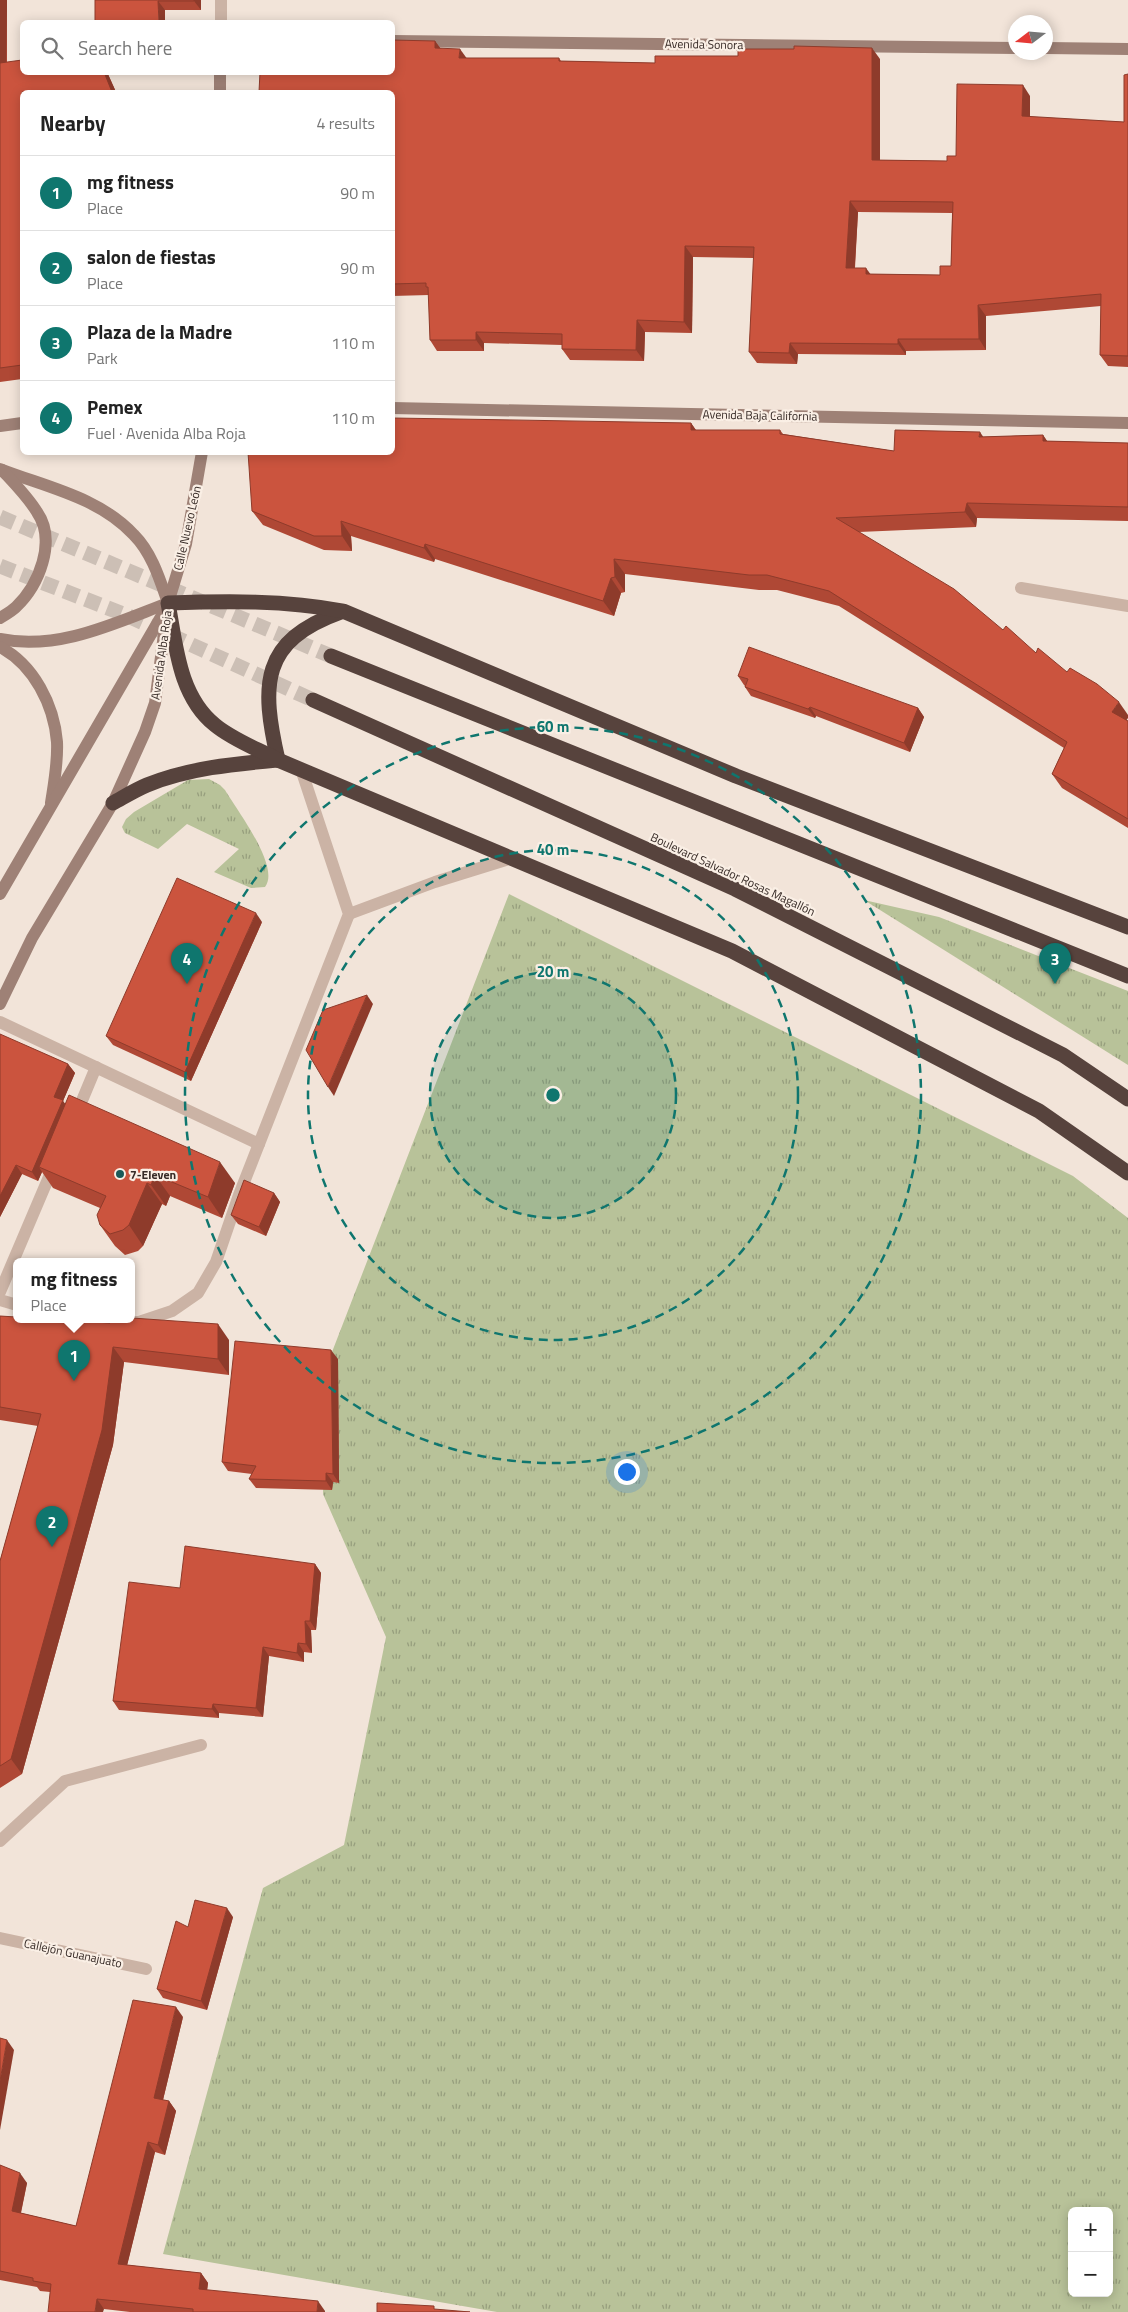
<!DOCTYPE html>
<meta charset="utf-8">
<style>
:root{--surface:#fff;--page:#f2f2f2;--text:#222;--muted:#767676;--line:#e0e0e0;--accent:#0f766e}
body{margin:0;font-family:"Titillium Web",sans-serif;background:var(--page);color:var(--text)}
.controls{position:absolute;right:15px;bottom:15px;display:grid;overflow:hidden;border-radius:8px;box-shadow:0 2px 12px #0003}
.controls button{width:45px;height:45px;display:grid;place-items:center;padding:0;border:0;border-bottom:1px solid var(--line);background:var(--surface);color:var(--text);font:25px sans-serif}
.compass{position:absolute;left:1008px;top:15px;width:45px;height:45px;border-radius:50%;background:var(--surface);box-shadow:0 2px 12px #0003;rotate:254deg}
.you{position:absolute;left:626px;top:1471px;width:18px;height:18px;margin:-12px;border:4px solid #fff;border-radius:50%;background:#1a73e8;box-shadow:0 0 0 8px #1a73e833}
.badge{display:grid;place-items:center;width:32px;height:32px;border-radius:50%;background:var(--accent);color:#fff;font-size:16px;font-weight:700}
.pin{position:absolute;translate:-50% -41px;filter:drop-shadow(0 1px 2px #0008)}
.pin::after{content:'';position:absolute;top:26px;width:18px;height:15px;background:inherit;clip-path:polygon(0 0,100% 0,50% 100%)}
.popup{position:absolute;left:13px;top:1258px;width:122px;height:65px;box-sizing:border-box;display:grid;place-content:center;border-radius:8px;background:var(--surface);filter:drop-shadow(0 1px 4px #0005);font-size:16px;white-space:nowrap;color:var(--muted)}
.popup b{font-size:19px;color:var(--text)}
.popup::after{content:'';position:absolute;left:50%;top:100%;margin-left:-10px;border:10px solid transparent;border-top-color:var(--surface)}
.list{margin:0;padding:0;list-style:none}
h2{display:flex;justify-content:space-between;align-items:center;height:65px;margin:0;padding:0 20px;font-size:21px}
h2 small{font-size:16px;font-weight:400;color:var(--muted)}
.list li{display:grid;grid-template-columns:32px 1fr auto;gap:15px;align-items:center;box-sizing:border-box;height:75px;padding:0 20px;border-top:1px solid var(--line)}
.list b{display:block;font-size:19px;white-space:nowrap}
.list p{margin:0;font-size:16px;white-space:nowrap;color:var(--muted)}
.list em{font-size:16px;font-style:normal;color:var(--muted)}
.icon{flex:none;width:28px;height:28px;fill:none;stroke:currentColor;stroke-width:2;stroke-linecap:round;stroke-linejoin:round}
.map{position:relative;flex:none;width:1128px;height:2312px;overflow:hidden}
.search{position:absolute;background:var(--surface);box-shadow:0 2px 12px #0003;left:20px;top:20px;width:375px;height:55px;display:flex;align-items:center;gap:12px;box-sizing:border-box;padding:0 18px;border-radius:8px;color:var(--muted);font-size:19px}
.panel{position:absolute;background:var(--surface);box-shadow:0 2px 12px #0003;left:20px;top:90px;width:375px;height:365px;border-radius:8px}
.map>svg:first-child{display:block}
</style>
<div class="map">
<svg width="1128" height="2312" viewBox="0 0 1128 2312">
<defs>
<pattern id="grass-tufts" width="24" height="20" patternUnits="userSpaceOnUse" patternTransform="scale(1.25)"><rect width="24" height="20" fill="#b8c299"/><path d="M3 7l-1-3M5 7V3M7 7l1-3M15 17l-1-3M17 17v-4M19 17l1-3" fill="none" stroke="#969e7d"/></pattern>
</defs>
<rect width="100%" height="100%" fill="#f2e4d9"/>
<!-- grass -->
<g fill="url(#grass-tufts)" fill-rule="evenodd">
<path d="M209 779 220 785 225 790C236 809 281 867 265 887L251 888 214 872 239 849 187 824 158 849 125 833 122 827 126 819 134 812 188 780Z"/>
<path d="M509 894 1073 1176 1128 1218V2312H497L163 2254 263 1888 344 1845 386 1637 323 1494 327 1365ZM1072 2211H1109V2293H1072Z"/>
<path d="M864 900 939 917 1128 991V1065Z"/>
</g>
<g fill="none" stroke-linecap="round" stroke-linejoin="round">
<!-- highway-tunnel -->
<g stroke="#ccbfb5" stroke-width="15" stroke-dasharray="15 8" stroke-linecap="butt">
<path d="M0 517 331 656"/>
<path d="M0 566 126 615 313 700"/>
</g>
<!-- lane -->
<g stroke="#cbb3a5" stroke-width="12">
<path d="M1021 588 1128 606"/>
<path d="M349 914 435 882 512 858"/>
<path d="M0 1022 259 1144"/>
<path d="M76 1115 96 1067"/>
<path d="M0 1292 54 1165"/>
<path d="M0 1300 17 1305"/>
<path d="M76 1320 98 1322H139L172 1311 198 1293 216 1262 239 1195 349 914 301 769"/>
<path d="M0 1841 65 1781 201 1745"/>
<path d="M0 1938 146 1969"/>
</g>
<!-- street -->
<path stroke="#cbb3a5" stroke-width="12" d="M221 22V0"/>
<!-- secondary -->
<g stroke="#9e8176" stroke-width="12">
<path d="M392 41 1016 48"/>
<path d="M1046 48 1128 49"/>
<path d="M220 72V92"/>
<path d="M392 408 1128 423"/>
<path d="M0 426 22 423"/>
<path d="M0 469C46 487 99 497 134 535 152 553 160 580 168 603"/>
<path d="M0 618C5 615 12 611 16 607 39 585 57 541 37 512 28 497 14 483 2 470"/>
<path d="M0 639C58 651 115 623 168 603"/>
<path d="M0 647C34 665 54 705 57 742 58 763 54 783 51 803"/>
<path d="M0 894 165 610"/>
<path d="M0 1004 32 938 113 803 145 732 155 703 168 603 186 544 202 452"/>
</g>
<!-- highway -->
<g stroke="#57433d" stroke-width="15">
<path d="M331 656 1128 976"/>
<path d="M313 700 735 889 1063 1055 1128 1099"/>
<path d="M278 760C261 685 260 641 341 612"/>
<path d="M113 803C124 797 135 790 147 785 189 768 234 764 278 760"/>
<path d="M1128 927 736 776 343 611C285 600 226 601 168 603 176 646 179 696 215 725 233 740 258 749 278 760L732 951 1039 1111 1128 1173"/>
</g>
</g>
<!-- wall -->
<g fill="#af4835" fill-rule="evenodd">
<path d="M0 0H7V62L22 72H107L116 92H22V379L0 382Z"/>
<path d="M95 0H201V10H165Z"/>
<path d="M435 41 440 48 466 58H559L561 61 655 63 880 59V160L947 161 956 156 1030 96V117L1124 122 1128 74V367L1108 366 1100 355 1101 306 986 316V350L906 351V355L798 354 797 364 757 363 749 352 754 258 693 257 692 333 645 332 644 361 570 360 562 349V345L484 343V351H437L430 340 429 295 392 296V92ZM858 212 952 213 951 266 940 275 870 274 855 268Z"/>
<path d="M691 423 696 430H780L783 434 894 451 983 437 1043 435 1047 441 1128 443V521L977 518 976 527 859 532 1036 653 1128 721V828L1062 788 1052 774 1064 748 839 606 777 590H759L625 574V592L621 593 614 616 435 559 434 562 351 536 352 551 324 550 263 525 252 511Z"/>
<path d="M738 676 918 708 924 717 910 752 816 716 815 718 751 696 745 687V686L744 685Z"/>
<path d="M262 922 191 1081 113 1045 106 1036Z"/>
<path d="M0 1035 68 1064 75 1073 63 1101 65 1104 235 1183 222 1218 170 1196 166 1206 162 1204 143 1246 138 1251 125 1255 115 1246 100 1225V1208L53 1188 42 1172 38 1181 22 1174 0 1217Z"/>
<path d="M274 1193 280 1202 266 1236 238 1224 231 1215Z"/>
<path d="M0 1316 229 1340V1375L124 1362 113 1445 22 1774 0 1788V1561L38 1426 0 1420Z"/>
<path d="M338 1359 339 1483 333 1482 332 1490 256 1488 249 1479 252 1474 228 1471 222 1462Z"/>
<path d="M315 1564 321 1573 316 1630H311L312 1653 304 1652V1662L269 1656 263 1717 219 1713V1718L119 1710 113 1701 180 1588Z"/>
<path d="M233 1917 207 2010 163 1998 157 1989 188 1927Z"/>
<path d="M183 2017 163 2100 169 2101 176 2111 165 2155 155 2152 127 2265 201 2273 208 2283 207 2290 325 2311V2312H130L104 2309 50 2292 40 2291 37 2287 0 2280V2165L27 2183 21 2213 76 2226Z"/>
</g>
<!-- shaded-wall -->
<g fill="#8e3b2b">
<path d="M0 0H7L6 77 0 67Z"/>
<path d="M194 0H201V10L194 1Z"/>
<path d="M158 1 165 10V22H159Z"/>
<path d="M435 41 443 52 435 48Z"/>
<path d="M872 48 880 59V172L872 160Z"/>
<path d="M460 49 468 60 459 58Z"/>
<path d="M104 72H107L116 92H112Z"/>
<path d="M1023 85 1030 96V128L1022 116Z"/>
<path d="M850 201 858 212 854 279 846 268Z"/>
<path d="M685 246 693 257 692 333 684 322Z"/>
<path d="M866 268 874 279 866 274Z"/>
<path d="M978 305 986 316V350L979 339Z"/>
<path d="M637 320 645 332 644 361 636 350Z"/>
<path d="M476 332 484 343V351L476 340Z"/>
<path d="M898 339 906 351V355L898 344Z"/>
<path d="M790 343 798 354 797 364 789 353Z"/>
<path d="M691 423 701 438 691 430Z"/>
<path d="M980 432 990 447 979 437Z"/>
<path d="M1043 435 1053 450 1043 441Z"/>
<path d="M967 503 977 518 976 527 965 512Z"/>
<path d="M341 521 351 536 352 551 342 536Z"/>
<path d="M425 544 435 559 434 562 424 548Z"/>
<path d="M614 559 625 574V592L615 577Z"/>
<path d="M611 578 621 593 614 616 603 601Z"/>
<path d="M1119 702 1128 715V718L1122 726 1112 712Z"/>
<path d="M810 707 816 716 815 718 808 709Z"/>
<path d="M918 708 924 717 910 752 904 743Z"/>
<path d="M256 913 262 922 191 1081 185 1072Z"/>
<path d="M367 995 373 1004 334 1096 328 1087Z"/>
<path d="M68 1064 75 1073 63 1101 69 1109 39 1167 42 1172 38 1181 32 1172 54 1097Z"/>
<path d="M220 1162 235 1183 222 1218 208 1197Z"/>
<path d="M16 1165 22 1174 0 1217V1196Z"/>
<path d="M155 1175 170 1196 166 1206 151 1185Z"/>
<path d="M147 1183 162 1204 143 1246 129 1225Z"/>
<path d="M274 1193 280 1202 266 1236 259 1227Z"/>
<path d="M218 1324 229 1340V1375L218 1359Z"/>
<path d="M113 1347 124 1362 113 1445 22 1774 11 1759Z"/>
<path d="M331 1350 338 1359 339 1483 333 1474Z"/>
<path d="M326 1473 333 1482 332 1490 326 1481Z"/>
<path d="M315 1564 321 1573 316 1630 310 1621Z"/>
<path d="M305 1621 311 1630 312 1653 306 1644Z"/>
<path d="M298 1643 304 1652V1662L297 1653Z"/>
<path d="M263 1647 269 1656 263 1717 256 1708Z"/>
<path d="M213 1704 219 1713V1718L212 1709Z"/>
<path d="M227 1908 233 1917 207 2010 201 2001Z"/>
<path d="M176 2007 183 2017 161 2108 154 2098Z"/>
<path d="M7 2040 14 2050 0 2130V2081Z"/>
<path d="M169 2101 176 2111 165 2155 158 2145Z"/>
<path d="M148 2142 155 2152 125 2274 118 2264Z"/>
<path d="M20 2173 27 2183 19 2221 12 2211Z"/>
<path d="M201 2273 208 2283 206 2299 199 2289Z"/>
<path d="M97 2299 104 2309 103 2312H95Z"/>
<path d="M318 2301 325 2311V2312H317Z"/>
</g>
<!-- building -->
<g fill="#cb543e" stroke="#8e3b2b" fill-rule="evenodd">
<path d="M95 0H194V1H158L159 22H95Z"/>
<path d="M392 40 435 41V48L460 49 459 58H559V61L655 63V56H738V49H794V46L872 48V160L947 161V156H956L957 84 1023 85 1022 116 1124 122V75L1128 74V356L1100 355 1101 294 978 305 979 339H898V344L790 343 789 353 749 352 754 247 685 246 684 322 637 320 636 350 562 349V334L476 332V340H430L428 287H426V283L392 284V92H259L260 72H392ZM850 201 953 202 951 266H940V275L866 274V268H846Z"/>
<path d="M22 60V72H104L112 92H22V365L0 368V63Z"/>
<path d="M392 418 456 419 691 423V430H780V434L894 451 895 430 980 432 979 437 1043 435V441L1128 443V507L967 503 965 512 836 518 954 589 1003 630 1006 626 1036 653 1038 648 1067 672 1070 668 1097 684 1119 702 1112 712 1128 721V819L1052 774 1067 742 829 591 767 575H749L614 559 615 577 611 578 603 601 425 544 424 548 341 521 342 536H314L252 511 248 452H392Z"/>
<path d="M749 647 918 708 904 743 810 707 808 709 745 687 748 679 738 676Z"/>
<path d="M177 878 256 913 185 1072 106 1036Z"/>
<path d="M367 995 328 1087 306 1050 323 1010Z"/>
<path d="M0 1034 68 1064 54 1097 63 1100 32 1172 16 1165 0 1196Z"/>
<path d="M69 1095 220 1162 208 1197 155 1175 151 1185 147 1183 129 1225 123 1230 110 1234 100 1225 97 1215 106 1196 39 1167Z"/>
<path d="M244 1180 274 1193 259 1227 231 1215Z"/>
<path d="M0 1316 16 1317V1320H62L110 1323V1320H132V1318L218 1324V1359L113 1347 102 1430 11 1759 0 1766V1561L41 1414 0 1407Z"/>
<path d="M235 1341 331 1350 333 1474 326 1473V1481L249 1479 256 1466 222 1462Z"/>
<path d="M185 1546 315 1564 310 1621H305L306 1644 298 1643 297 1653 263 1647 256 1708 213 1704 212 1709 113 1701 129 1582 180 1588Z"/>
<path d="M195 1900 227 1908 201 2001 157 1989 176 1921 188 1927Z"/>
<path d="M133 2000 176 2007 154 2098 169 2101 158 2145 148 2142 118 2264 201 2273 199 2289 318 2301 317 2312H193V2309L97 2299 95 2312H48L51 2284 33 2281V2278L0 2271V2165L20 2173 12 2211 76 2226Z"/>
<path d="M0 2038 7 2040 0 2081Z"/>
<path d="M377 2303 434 2306V2309L470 2312H377Z"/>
</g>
<!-- distance rings -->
<circle cx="553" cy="1095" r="123" fill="#0f766e" fill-opacity=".12"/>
<g fill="none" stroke="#0f766e" stroke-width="2.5" stroke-dasharray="9 6">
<circle cx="553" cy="1095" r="123"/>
<circle cx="553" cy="1095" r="245"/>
<circle cx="553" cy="1095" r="368"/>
</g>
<!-- markers -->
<circle fill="#1a5958" stroke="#faefe5" stroke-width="2" cx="120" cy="1174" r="5"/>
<g text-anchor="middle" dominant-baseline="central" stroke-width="4.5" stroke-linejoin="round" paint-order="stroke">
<!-- street labels -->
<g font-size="12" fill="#362a26" stroke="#faefe5">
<text transform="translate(704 44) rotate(1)">Avenida Sonora</text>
<text transform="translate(760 415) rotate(1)">Avenida Baja California</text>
<text transform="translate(187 528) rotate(-77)">Calle Nuevo León</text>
<text transform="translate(161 655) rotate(-82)">Avenida Alba Roja</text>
<text transform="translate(733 874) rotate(25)">Boulevard Salvador Rosas Magallón</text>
<text transform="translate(73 1953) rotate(12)">Callejón Guanajuato</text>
</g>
<!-- poi labels -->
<g font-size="12" font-weight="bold" fill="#362a26" stroke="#faefe5" text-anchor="start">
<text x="130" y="1174">7-Eleven</text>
</g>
</g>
<circle cx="553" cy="1095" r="8" fill="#0f766e" stroke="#faefe5" stroke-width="2.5"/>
<g font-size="15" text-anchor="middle" font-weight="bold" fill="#0f766e" stroke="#faefe5" stroke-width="4.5" stroke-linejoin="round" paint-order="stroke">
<text x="553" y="732">60 m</text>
<text x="553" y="855">40 m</text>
<text x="553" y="977">20 m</text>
</g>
</svg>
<div class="controls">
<button>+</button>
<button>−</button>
</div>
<svg class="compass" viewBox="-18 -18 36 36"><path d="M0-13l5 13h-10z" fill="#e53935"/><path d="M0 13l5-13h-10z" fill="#767676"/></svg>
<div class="you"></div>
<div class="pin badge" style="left:74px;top:1381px">1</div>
<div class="popup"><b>mg fitness</b>Place</div>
<div class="pin badge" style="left:52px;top:1547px">2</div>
<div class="pin badge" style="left:1055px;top:984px">3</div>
<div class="pin badge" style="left:187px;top:984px">4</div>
<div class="search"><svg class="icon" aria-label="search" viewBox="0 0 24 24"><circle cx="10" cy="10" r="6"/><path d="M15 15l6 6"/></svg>Search here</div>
<section class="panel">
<h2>Nearby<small>4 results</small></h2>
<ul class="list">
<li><span class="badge">1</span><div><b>mg fitness</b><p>Place</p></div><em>90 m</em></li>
<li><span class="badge">2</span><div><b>salon de fiestas</b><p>Place</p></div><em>90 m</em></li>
<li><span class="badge">3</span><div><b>Plaza de la Madre</b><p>Park</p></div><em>110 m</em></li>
<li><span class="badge">4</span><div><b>Pemex</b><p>Fuel · Avenida Alba Roja</p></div><em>110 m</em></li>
</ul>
</section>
</div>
